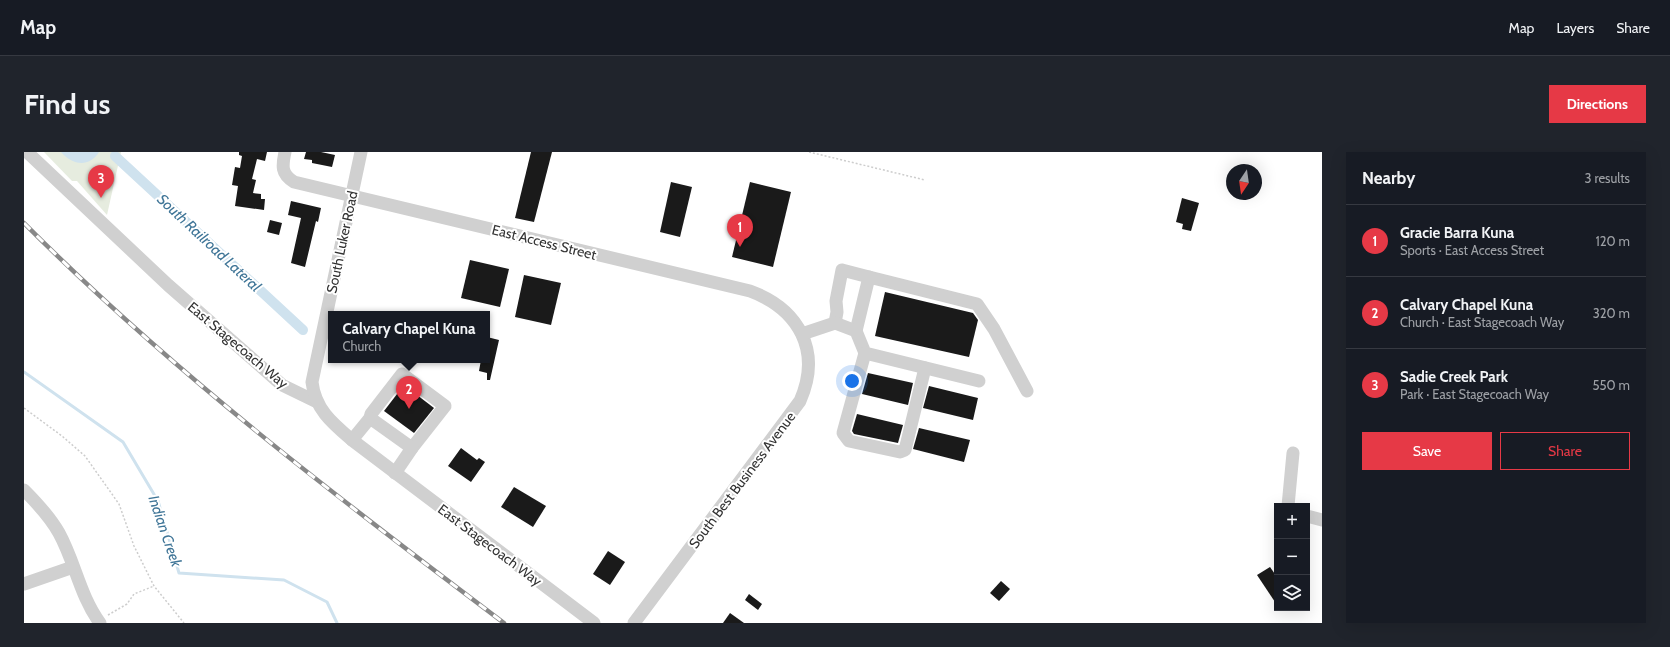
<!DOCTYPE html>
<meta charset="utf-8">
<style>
:root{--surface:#171b24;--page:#20242c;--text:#f1f3f6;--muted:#9ea1a6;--line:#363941;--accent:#e63946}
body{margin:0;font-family:Cabin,sans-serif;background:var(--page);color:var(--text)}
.controls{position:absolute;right:12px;bottom:12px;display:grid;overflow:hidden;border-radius:0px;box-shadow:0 4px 16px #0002}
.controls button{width:36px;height:36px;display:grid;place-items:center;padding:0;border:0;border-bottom:1px solid var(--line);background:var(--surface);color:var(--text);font:20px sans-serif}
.compass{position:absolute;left:1202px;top:12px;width:36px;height:36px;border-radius:50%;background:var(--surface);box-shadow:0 4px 16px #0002;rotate:193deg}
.you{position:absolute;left:828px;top:229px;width:14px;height:14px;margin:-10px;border:3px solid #fff;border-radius:50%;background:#1a73e8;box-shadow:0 0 0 6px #1a73e833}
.badge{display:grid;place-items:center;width:26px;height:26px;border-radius:50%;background:var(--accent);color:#fff;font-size:13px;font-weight:700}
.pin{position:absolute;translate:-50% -33px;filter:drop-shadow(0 1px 2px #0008)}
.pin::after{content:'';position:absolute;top:21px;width:14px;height:12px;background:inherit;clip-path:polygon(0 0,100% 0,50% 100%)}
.popup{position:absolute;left:304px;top:159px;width:162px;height:52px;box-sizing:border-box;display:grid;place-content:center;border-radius:0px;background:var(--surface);filter:drop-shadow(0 1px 3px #0005);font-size:13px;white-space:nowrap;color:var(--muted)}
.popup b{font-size:15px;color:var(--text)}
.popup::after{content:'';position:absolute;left:50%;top:100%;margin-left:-8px;border:8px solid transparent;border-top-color:var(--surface)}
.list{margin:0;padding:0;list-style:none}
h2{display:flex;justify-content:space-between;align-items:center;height:52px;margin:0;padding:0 16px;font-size:17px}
h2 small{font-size:13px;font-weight:400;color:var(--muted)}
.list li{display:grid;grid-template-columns:26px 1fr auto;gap:12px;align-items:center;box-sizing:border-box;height:72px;padding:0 16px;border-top:1px solid var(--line)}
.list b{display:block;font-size:15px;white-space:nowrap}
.list p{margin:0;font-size:13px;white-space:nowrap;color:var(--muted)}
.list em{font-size:13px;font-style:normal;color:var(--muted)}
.actions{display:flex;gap:8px;padding:12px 16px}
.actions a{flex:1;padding:9px 0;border:1px solid var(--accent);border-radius:0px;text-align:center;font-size:14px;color:var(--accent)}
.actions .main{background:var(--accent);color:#fff}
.icon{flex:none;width:22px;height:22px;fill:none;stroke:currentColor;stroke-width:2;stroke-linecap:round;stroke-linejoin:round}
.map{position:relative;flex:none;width:1298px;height:471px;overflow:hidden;border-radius:0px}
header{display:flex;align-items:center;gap:24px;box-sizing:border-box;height:56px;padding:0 20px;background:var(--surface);border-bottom:1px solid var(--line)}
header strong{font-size:19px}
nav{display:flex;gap:22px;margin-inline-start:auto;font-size:14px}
.intro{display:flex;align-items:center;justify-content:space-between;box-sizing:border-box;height:96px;padding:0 24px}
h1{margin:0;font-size:28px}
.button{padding:10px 18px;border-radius:0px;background:var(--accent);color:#fff;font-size:14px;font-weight:700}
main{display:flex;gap:24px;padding:0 24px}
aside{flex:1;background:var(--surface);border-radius:0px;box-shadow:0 4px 16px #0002}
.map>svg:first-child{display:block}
</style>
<header>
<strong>Map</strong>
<nav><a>Map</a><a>Layers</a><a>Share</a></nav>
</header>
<div class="intro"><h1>Find us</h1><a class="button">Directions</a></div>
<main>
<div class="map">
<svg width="1298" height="471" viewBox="0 0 1298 471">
<rect width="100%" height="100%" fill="#fff"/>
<!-- green -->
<path fill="#e6ecdf" d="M20 0H97L83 63 53 29H48Z"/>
<!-- water -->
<path fill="#cfe2ee" d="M37 0H75C65 16 48 13 37 0Z"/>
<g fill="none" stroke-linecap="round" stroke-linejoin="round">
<!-- stream -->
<path stroke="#cfe2ee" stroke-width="3" d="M0 220 99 290 134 349 155 421 260 428 303 450 313 471"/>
<!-- canal -->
<path stroke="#cfe2ee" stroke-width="10" d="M91 4 279 178"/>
</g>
<!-- building -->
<g fill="#1a1a1a">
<path d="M215 0H243L241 9 233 7 228 27 232 28 229 41 237 42V47H241L240 58 211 54 214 34 208 33 211 15 216 16 218 4 215 3Z"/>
<path d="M282 0H297L311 3 308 15 288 11V8L280 7Z"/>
<path d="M507 0H528L510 70 491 66Z"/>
<path d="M647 30 668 35 656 85 636 80Z"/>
<path d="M726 30 767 40 749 115 708 105Z"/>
<path d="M1158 46 1175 51 1167 79 1158 77 1159 72 1152 70Z"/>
<path d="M267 49 297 56 294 70 292 69 281 115 267 111 277 66 264 63Z"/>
<path d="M246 68 258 71 255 83 243 80Z"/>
<path d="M446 108 485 117 476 155 437 146Z"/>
<path d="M500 123 537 131 527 173 491 165Z"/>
<path d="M861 140 949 161 954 168 945 205 851 184Z"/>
<path d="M463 185 475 188 466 228H463V221L455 219 457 208H463Z"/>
<path d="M844 221 889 231 884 253 838 242Z"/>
<path d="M380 233 410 256 390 281 360 259Z"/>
<path d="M905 234 954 246 949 268 899 256Z"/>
<path d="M833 262 879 273 874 291 830 282 828 279Z"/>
<path d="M895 276 946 288 940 310 889 297Z"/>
<path d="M437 296 453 308 455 306 461 310 447 330 424 314Z"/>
<path d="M490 335 522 354 509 375 477 355Z"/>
<path d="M584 399 601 410 586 433 569 422Z"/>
<path d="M1246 415 1253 425V453L1233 423Z"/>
<path d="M977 429 986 437 975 449 966 441Z"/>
<path d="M725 442 738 452 734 458 721 448Z"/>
<path d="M706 461 720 471H699Z"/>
</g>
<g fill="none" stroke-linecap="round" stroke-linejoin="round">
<!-- path -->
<g stroke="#cdcdcd" stroke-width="1.5" stroke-dasharray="2 2" stroke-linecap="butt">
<path d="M785 0 901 28"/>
<path d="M0 256 38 284 61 304 95 352 110 394 130 434 160 471"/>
<path d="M84 463 103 452 110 442 130 434"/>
</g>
<!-- minor -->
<g stroke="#d0d0d0" stroke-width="13">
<path d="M3 0 144 133 258 233 293 250"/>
<path d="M261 0C258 14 257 22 270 30L726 139C775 157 798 199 776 249L610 471"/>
<path d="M337 0 288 230C291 257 308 271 328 288L570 471"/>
<path d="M811 171 813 160 812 149 818 118 845 125"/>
<path d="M832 179 845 125 953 152 970 177 1003 239"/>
<path d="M778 182 811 171 832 179 841 201 955 229"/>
<path d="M841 201 819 281 825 289 876 300 881 298 901 216"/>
<path d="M346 266 347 262 378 222 421 254 388 296"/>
<path d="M328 288 346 266 388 296 371 321"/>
<path d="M0 338C13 351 26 365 35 381 51 410 56 444 76 471"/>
<path d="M1264 354 1269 301"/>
<path d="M1283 364 1298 368"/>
<path d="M0 432 49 415"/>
</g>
<defs>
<path id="rail" d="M0 71C147 219 314 346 480 471"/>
</defs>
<!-- rail casing -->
<use href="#rail" stroke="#888" stroke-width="4.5"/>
<!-- rail -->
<use href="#rail" stroke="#fff" stroke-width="3" stroke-dasharray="9" stroke-linecap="butt"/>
</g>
<g text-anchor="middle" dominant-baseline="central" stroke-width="4" stroke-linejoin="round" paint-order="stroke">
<!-- street labels -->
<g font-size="14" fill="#333" stroke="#fff">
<text transform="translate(318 90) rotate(-78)">South Luker Road</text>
<text transform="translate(520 90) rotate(14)">East Access Street</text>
<text transform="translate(214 193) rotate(40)">East Stagecoach Way</text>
<text transform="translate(718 328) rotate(-53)">South Best Business Avenue</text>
<text transform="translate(466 393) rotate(37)">East Stagecoach Way</text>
</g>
<!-- water labels -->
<g font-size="15" font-style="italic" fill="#3f7597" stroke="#fff">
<text transform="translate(185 91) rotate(43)">South Railroad Lateral</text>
<text transform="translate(141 379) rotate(71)">Indian Creek</text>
</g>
</g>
</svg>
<div class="controls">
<button>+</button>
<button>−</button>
<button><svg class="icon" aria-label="layers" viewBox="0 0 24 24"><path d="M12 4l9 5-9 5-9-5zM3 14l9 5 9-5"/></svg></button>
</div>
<svg class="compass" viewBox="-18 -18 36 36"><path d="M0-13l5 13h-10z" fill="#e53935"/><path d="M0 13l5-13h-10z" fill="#9ea1a6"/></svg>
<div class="you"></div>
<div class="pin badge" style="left:716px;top:95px">1</div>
<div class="pin badge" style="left:385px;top:257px">2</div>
<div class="popup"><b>Calvary Chapel Kuna</b>Church</div>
<div class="pin badge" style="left:77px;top:46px">3</div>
</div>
<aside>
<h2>Nearby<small>3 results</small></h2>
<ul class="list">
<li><span class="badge">1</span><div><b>Gracie Barra Kuna</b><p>Sports · East Access Street</p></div><em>120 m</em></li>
<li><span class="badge">2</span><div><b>Calvary Chapel Kuna</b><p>Church · East Stagecoach Way</p></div><em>320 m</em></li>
<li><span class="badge">3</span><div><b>Sadie Creek Park</b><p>Park · East Stagecoach Way</p></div><em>550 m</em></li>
</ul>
<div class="actions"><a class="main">Save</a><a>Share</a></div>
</aside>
</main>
